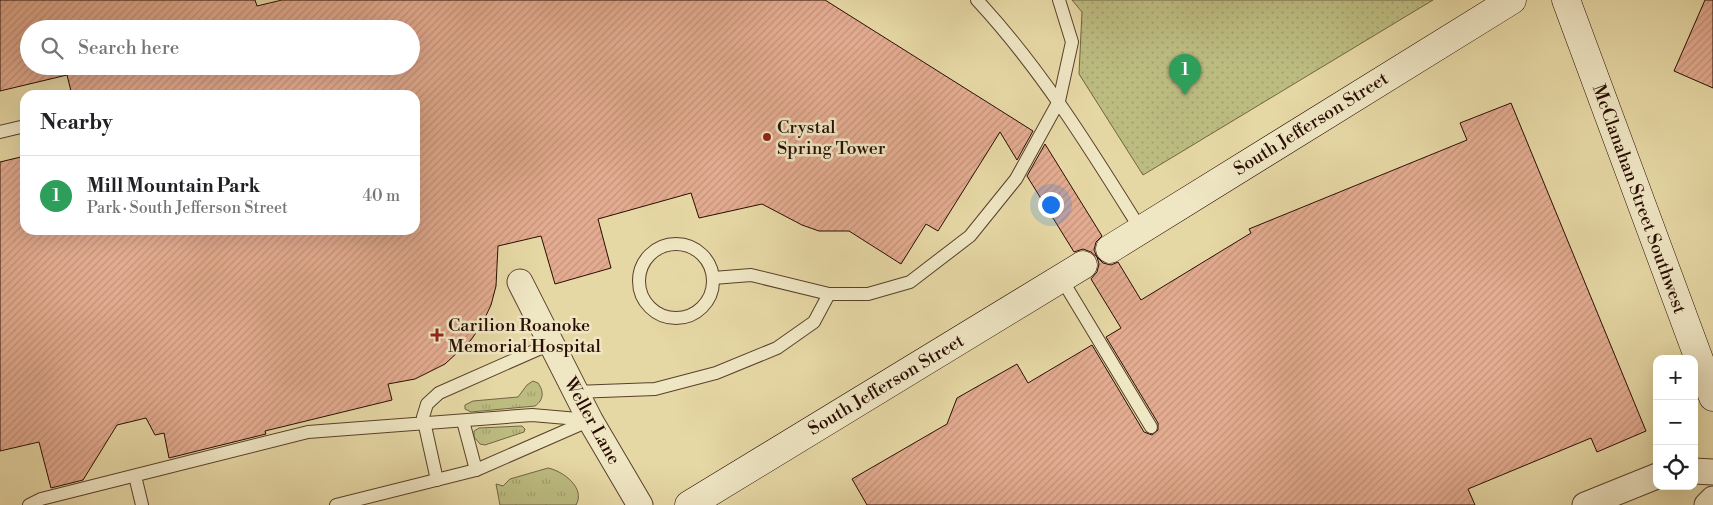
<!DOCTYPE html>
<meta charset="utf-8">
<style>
:root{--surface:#fff;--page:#f6f6f6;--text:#202124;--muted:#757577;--line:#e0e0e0;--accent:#2563eb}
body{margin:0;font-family:"Libre Bodoni",serif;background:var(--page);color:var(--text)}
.controls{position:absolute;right:15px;bottom:15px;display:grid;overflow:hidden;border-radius:10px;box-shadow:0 5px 20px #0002}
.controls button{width:45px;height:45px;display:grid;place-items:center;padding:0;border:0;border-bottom:1px solid var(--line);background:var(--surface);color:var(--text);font:25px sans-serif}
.you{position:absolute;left:1050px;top:204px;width:18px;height:18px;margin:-12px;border:4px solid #fff;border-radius:50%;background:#1a73e8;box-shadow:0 0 0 8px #1a73e833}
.badge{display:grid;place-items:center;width:32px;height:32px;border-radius:50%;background:var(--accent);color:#fff;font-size:16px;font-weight:700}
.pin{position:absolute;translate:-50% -41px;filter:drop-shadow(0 1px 2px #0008)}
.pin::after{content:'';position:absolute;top:26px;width:18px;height:15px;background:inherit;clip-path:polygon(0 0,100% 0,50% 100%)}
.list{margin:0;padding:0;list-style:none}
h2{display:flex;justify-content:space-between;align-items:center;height:65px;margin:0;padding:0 20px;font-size:21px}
h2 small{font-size:16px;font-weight:400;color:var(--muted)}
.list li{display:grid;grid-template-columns:32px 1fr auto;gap:15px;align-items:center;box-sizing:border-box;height:80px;padding:0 20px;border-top:1px solid var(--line)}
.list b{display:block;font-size:19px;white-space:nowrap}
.list p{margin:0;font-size:16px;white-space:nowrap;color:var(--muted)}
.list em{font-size:16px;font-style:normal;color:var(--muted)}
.icon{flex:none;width:28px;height:28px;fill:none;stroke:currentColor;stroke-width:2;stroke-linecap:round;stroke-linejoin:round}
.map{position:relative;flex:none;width:1713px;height:505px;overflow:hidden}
.search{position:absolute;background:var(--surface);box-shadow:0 5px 20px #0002;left:20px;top:20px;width:400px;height:55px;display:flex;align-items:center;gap:12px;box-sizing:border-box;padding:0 18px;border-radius:28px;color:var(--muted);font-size:19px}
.panel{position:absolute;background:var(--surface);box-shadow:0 5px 20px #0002;left:20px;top:90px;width:400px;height:145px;border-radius:15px}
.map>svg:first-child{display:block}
</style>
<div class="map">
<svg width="1713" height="505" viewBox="0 0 1713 505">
<defs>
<pattern id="grass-tufts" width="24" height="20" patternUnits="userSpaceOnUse" patternTransform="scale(1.25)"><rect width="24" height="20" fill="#bcbc81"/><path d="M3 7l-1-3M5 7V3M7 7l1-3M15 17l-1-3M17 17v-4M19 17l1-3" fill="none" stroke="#a2a06e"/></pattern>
<pattern id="park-dots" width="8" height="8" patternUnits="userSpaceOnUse" patternTransform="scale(1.25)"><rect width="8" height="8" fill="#bcbc81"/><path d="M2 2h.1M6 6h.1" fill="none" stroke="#a2a06e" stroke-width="1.8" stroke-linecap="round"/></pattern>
<pattern id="building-hatch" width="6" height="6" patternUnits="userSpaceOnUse" patternTransform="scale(1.25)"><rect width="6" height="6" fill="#e3ab90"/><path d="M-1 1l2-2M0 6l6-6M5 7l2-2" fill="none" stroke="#c3927b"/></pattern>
</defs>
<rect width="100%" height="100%" fill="#e6d8a5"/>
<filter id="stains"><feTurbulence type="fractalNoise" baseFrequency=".004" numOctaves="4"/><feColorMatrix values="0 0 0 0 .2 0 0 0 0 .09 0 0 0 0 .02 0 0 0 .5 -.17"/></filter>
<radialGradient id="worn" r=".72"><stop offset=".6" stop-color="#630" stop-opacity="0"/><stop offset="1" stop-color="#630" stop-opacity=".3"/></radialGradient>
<!-- grass -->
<g fill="url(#grass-tufts)" stroke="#726442">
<path d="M533 381 538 383C544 391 544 400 535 406L471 412 465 409V405L473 401 518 397 527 385Z"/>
<path d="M522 426 525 429 524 432 485 445 480 444 474 437V431L479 428Z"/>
<path d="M548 468C563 471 586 488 576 505H500L496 484 503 486 510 479Z"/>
</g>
<!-- park -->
<path fill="url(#park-dots)" stroke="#726442" d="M1072 0H1433L1143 175 1079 74 1082 12Z"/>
<!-- building -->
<g fill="url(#building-hatch)" stroke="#290d02" fill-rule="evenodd">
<path d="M0 0H255L257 6 282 0H825L1033 131 1017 160 1000 132 938 231 926 224 901 264 849 231H819L802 225 762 204 699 218 691 193 598 219 611 268 555 284 541 236 498 246 496 286 491 305 482 324 471 340 445 364 415 379 388 384 392 400 265 431 266 434 169 458 164 433 155 435 146 418 117 425 83 480 51 488 39 442 0 451V162L25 156V230H415V95H72L67 75 0 91ZM29 29H411V66H29Z"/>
<path d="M1705 0H1713V88L1674 71Z"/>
<path d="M1511 103 1646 431 1597 452 1591 438 1468 489 1475 505H867L852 479 947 424 957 398 1017 364 1028 383 1092 345 1144 432 1152 435 1158 430V423L1106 337 1121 328 1091 279 1097 272 1099 264 1097 257 1091 252 1083 249 1074 252 1027 176 1045 144 1102 236 1096 242 1094 250 1097 257 1103 263 1111 265 1118 262 1141 300 1251 233 1249 229 1467 140 1460 123Z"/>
</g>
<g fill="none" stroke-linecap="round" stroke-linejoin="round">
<defs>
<g id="service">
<path d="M977 0C1042 70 1091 150 1141 230"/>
<path d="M0 132 25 126"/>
<circle cx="676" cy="281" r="37"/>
<path d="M713 278 751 275 829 294H868L910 282 970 236 1016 179 1059 101 1072 42 1059 0"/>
<path d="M1061 278 1151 427"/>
<path d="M575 392 655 389 716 373 777 348 814 322 829 294"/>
<path d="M463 421 476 470"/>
<path d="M135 476 142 505"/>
<path d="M437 480 423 417 427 404 439 393 550 344"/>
<path d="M29 505 41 499 308 432 532 415 590 420"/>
<path d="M336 505 476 470 588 421"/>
</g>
<g id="minor">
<path d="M520 282 590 420 640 505"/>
<path d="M1694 471 1713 472"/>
<path d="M1585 505 1657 476"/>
<path d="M1707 505 1713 499"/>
</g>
<g id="secondary">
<path d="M1566 0 1713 397"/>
<path d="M1110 249 1512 0"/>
<path d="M689 505 1083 265"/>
</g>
</defs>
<!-- service casing -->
<use href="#service" stroke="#58402b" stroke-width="14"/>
<!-- minor casing -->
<use href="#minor" stroke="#58402b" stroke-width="27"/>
<!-- secondary casing -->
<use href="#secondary" stroke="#290d02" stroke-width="29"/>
<!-- service -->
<use href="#service" stroke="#efe6c4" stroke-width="12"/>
<!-- minor -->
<use href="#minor" stroke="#efe6c4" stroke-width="25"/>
<!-- secondary -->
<use href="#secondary" stroke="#efe6c4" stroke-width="28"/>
</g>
<!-- markers -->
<g fill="#8f2418" stroke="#efe6c4" stroke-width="2">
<circle cx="767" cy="137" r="5"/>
<path d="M434.5 327.5h5v5h5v5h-5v5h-5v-5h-5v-5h5z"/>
</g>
<g text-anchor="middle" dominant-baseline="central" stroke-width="5" stroke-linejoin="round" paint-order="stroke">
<!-- street labels -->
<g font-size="18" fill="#290d02" stroke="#efe6c4">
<text transform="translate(1311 124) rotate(-32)">South Jefferson Street</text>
<text transform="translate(1639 199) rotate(70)">McClanahan Street Southwest</text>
<text transform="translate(886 385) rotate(-31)">South Jefferson Street</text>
<text transform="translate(592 421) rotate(61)">Weller Lane</text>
</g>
<!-- poi labels -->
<g font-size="18" fill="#290d02" stroke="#efe6c4" text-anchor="start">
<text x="777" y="127">Crystal<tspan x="777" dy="21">Spring Tower</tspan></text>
<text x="448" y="325">Carilion Roanoke<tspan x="448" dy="21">Memorial Hospital</tspan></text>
</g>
</g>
<rect width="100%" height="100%" filter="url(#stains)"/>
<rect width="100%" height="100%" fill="url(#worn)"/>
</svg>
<div class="controls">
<button>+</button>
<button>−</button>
<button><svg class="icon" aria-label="locate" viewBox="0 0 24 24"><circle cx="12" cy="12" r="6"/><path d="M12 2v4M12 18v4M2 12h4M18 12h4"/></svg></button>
</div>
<div class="you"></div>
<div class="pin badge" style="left:1185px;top:95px;background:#2e9e5b">1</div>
<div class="search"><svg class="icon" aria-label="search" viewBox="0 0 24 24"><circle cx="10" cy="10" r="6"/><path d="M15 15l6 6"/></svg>Search here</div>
<section class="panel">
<h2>Nearby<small></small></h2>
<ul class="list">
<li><span class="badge" style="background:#2e9e5b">1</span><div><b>Mill Mountain Park</b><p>Park · South Jefferson Street</p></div><em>40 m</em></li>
</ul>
</section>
</div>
